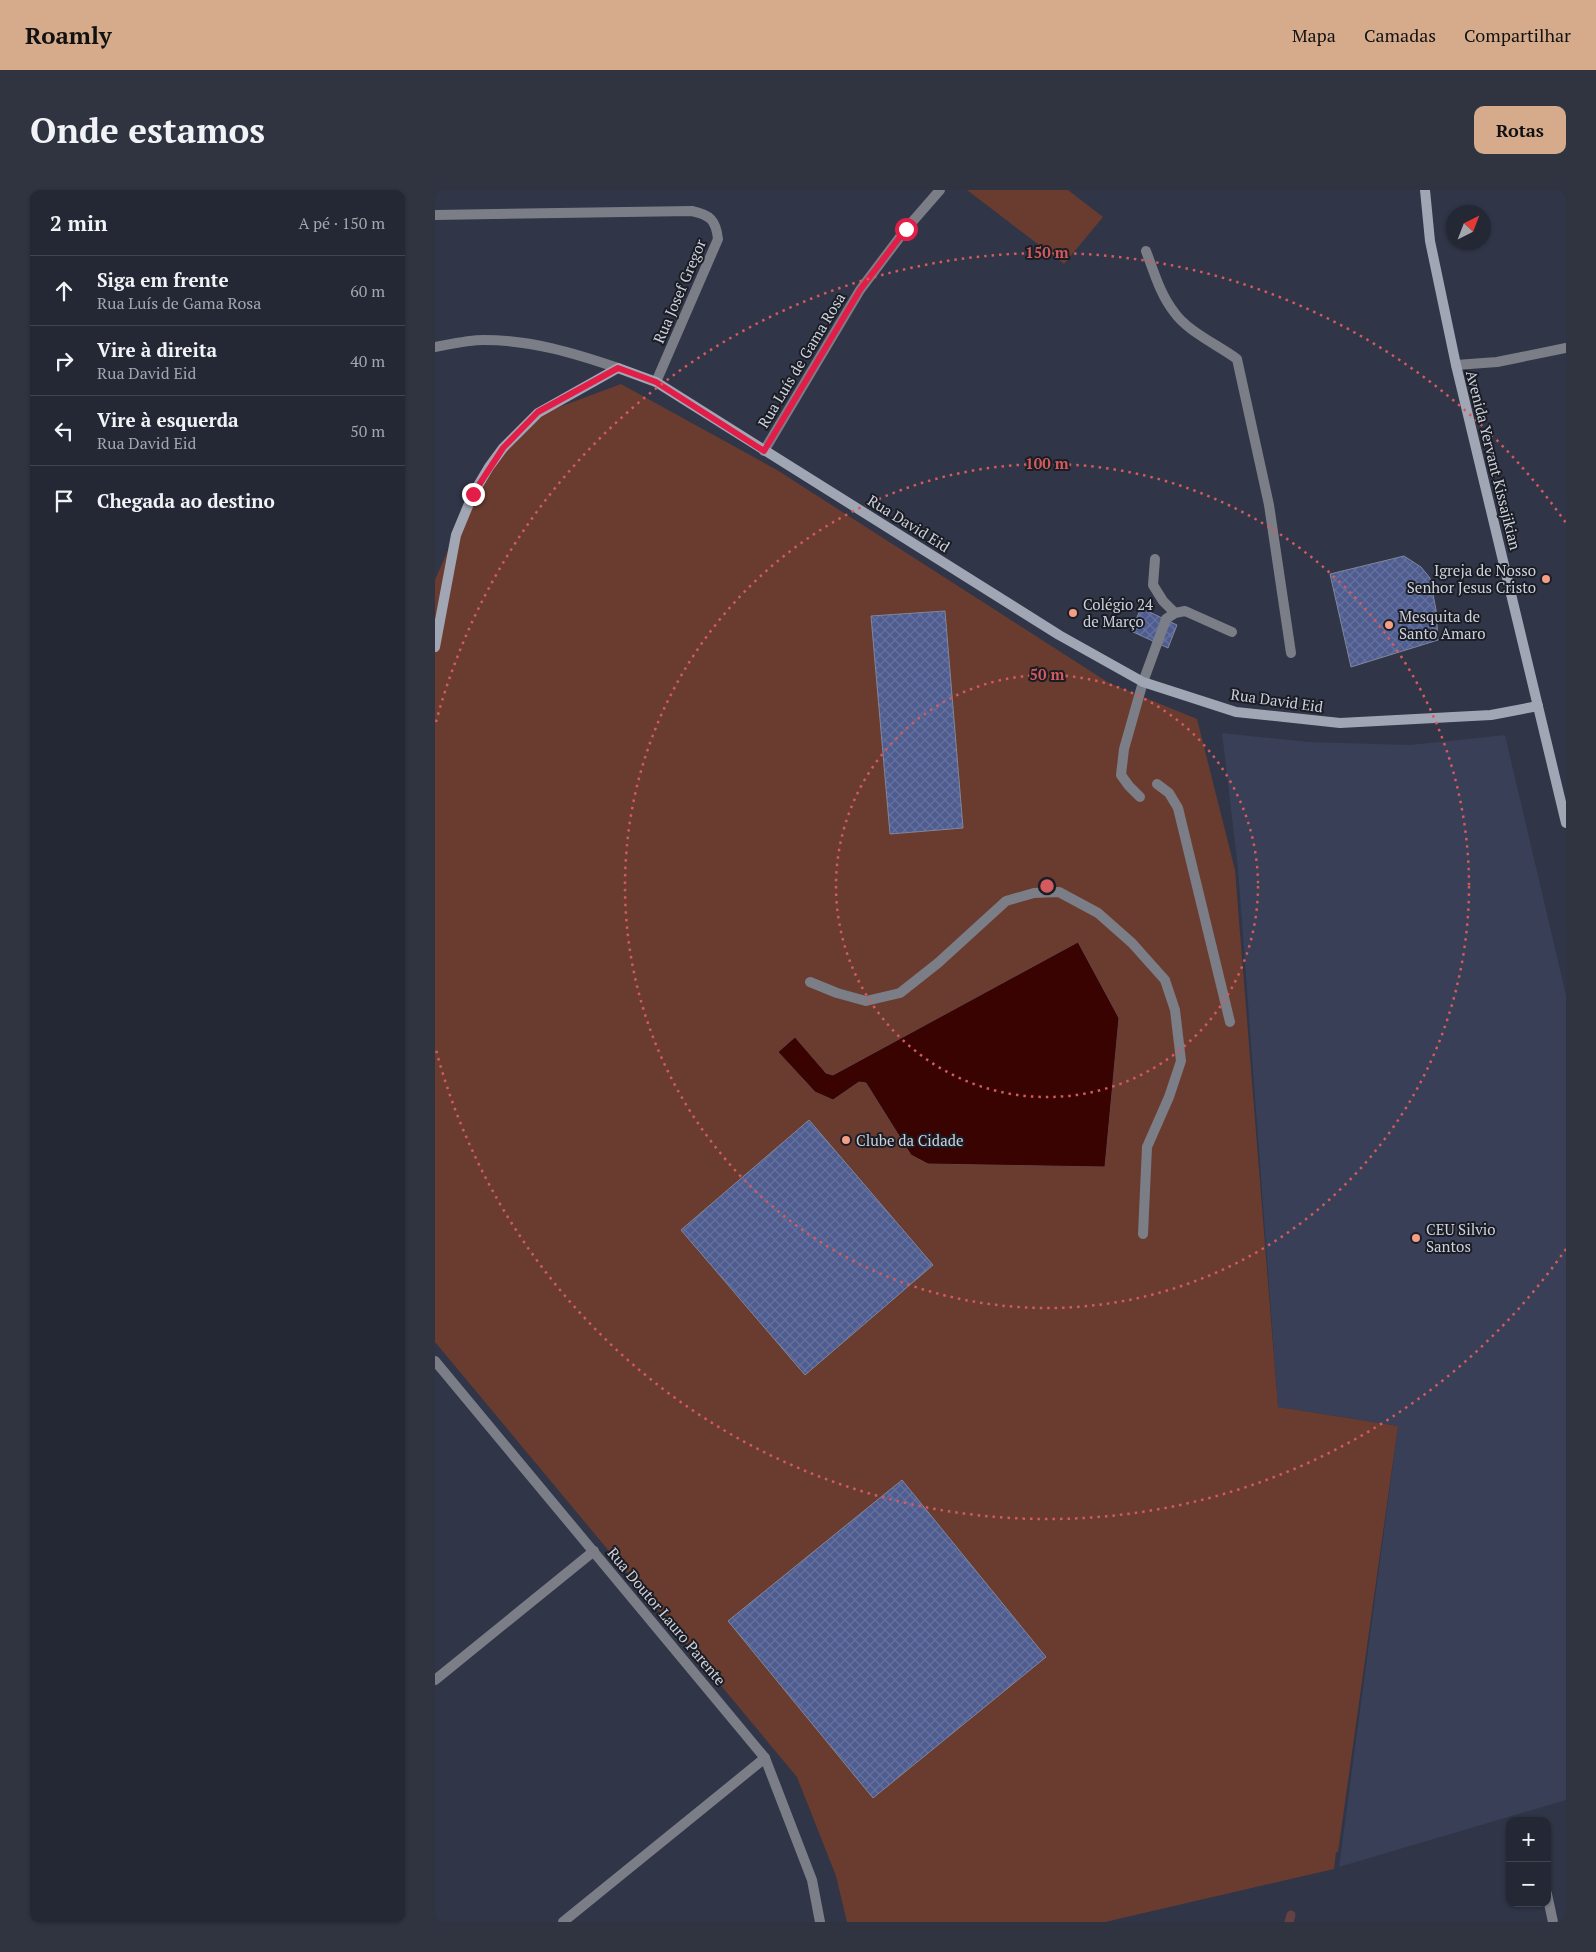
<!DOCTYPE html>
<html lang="pt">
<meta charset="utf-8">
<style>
:root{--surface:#242835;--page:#303441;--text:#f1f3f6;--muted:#a3a6ad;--line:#414450;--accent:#d6ab8b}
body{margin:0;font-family:"PT Serif",serif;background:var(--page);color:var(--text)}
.controls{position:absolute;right:15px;bottom:15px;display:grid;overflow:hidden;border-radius:10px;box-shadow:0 1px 4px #0004}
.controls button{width:45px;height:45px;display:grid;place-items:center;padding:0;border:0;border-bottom:1px solid var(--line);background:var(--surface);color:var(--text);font:25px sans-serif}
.compass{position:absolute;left:1011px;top:15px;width:45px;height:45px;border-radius:50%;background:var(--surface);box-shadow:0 1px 4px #0004;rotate:42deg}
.stop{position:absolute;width:15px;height:15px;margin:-11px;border:4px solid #e11d48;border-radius:50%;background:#fff}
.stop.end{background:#e11d48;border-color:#fff;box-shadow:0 1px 5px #0008}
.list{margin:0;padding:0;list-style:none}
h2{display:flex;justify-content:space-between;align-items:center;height:65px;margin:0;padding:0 20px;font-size:21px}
h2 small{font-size:16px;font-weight:400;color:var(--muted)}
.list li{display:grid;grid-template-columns:32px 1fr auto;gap:15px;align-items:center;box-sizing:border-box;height:70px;padding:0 20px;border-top:1px solid var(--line)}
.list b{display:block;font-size:19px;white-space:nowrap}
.list p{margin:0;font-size:16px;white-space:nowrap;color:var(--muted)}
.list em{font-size:16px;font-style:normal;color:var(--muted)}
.icon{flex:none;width:28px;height:28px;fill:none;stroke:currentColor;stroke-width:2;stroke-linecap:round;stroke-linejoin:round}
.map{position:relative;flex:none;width:1131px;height:1732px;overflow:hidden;border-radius:10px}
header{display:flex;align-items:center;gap:30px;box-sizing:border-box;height:70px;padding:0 25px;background:var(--accent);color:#111}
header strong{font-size:24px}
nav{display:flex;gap:28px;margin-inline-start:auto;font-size:18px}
.intro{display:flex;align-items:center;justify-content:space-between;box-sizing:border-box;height:120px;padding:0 30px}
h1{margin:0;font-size:35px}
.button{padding:12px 22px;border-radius:10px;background:var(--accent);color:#111;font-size:18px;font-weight:700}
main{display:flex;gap:30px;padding:0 30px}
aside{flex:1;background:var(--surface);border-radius:10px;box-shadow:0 1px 4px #0004}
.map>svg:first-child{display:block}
</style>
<header>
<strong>Roamly</strong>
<nav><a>Mapa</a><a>Camadas</a><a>Compartilhar</a></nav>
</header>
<div class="intro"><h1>Onde estamos</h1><a class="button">Rotas</a></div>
<main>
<aside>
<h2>2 min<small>A pé · 150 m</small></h2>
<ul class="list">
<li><svg class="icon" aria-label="ahead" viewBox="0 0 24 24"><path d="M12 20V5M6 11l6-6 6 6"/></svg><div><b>Siga em frente</b><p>Rua Luís de Gama Rosa</p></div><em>60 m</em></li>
<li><svg class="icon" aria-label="right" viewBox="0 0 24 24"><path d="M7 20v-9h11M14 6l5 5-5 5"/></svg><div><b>Vire à direita</b><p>Rua David Eid</p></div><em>40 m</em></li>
<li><svg class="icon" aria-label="left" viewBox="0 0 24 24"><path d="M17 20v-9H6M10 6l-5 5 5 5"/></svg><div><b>Vire à esquerda</b><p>Rua David Eid</p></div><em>50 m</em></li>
<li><svg class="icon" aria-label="arrive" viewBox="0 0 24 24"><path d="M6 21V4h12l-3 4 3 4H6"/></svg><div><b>Chegada ao destino</b></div></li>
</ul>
</aside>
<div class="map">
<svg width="1131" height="1732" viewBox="0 0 1131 1732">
<defs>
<pattern id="building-cross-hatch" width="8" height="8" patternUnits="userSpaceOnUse" patternTransform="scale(1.25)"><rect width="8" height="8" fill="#4e5c8f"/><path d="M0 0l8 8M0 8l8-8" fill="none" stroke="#66729e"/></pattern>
</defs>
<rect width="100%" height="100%" fill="#303547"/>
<!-- built -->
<path fill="#383f56" d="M787 543 874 552 975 555 1070 545 1131 805V1610L904 1677 963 1236 843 1217 803 679Z"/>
<!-- green -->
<g fill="#6a3c2f">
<path d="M532 0H633L668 27 629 74Z"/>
<path d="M186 194 342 280 674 493 762 529 800 680 843 1217 963 1236 903 1662H901L899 1679 670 1732H412L401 1686 362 1587 0 1152V390L43 292 103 225Z"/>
</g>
<!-- water -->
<path fill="#380300" stroke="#654142" d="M643 752 684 828 670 977 493 974 476 965 431 893 424 892 398 910 380 902 343 862 360 847 391 883 398 885Z"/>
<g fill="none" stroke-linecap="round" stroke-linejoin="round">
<!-- stream -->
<path stroke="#654142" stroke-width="9" d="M854 1732 856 1725"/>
</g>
<!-- building -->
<g fill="url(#building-cross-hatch)" stroke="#80869b">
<path d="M969 366 986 377 995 388 1001 420 1003 450 916 477 895 384Z"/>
<path d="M706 418 742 435 733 458 696 441Z"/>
<path d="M510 421 528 638 455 644 436 426Z"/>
<path d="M374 930 498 1075 370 1185 246 1040Z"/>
<path d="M467 1290 611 1467 438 1608 293 1431Z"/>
</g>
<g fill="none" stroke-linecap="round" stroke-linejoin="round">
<!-- lane -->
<g stroke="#7b7e87" stroke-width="10">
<path d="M711 61C719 82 725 104 739 122 752 141 783 155 802 169L834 315 856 463"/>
<path d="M720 369 718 395 728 411 740 423"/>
<path d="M722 594 734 603 743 618 795 832"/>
<path d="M705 607 694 596 686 585 689 559 708 492 731 429 740 423 750 421 797 442"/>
<path d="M375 792 402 803 431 811 465 803 503 773 571 711 599 703 624 702 663 723 697 753 730 790 740 820 746 871 734 907 712 957 708 1044"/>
</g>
<!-- street -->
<g stroke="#7b7e87" stroke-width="10">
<path d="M0 25 257 21C275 25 281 30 283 49L221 192"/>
<path d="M0 157C16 154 33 150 49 150 96 150 139 163 183 178"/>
<path d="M1021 175 1062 172 1131 158"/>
<path d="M329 261 425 100 471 39 505 0"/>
<path d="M0 1171 330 1568 377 1690 385 1732"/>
<path d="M0 1490 159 1361"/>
<path d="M1112 1704 1118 1732"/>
<path d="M128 1732 330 1568"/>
</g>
<!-- secondary -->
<g stroke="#a1a6b5" stroke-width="10">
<path d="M990 0 995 51 1021 175 1131 633"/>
<path d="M0 457 21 345 38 304 54 277 68 258 103 223 183 178 221 192 624 445 708 492 801 522 905 533 1056 525 1103 516"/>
</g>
</g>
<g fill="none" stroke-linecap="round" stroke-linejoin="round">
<!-- route -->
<path stroke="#e11d48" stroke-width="6" d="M38 304 68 258 103 222 183 178 221 192 329 261 425 100 471 39"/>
</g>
<!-- distance rings -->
<g fill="none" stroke="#d35b5e" stroke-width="2.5" stroke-dasharray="2.5 5">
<circle cx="612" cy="696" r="211"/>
<circle cx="612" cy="696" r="422"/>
<path d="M1131 1059A633 633 0 0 1 1 860M1 532A633 633 0 0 1 1131 333"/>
</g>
<!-- markers -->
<g fill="#f49e86" stroke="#1b1d25" stroke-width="2">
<circle cx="1111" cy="389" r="5"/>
<circle cx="638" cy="423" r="5"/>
<circle cx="954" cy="435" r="5"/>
<circle cx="411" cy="950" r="5"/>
<circle cx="981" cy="1048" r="5"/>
</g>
<g text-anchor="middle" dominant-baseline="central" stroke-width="4" stroke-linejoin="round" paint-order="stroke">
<!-- street labels -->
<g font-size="15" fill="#cdd1dc" stroke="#1b1d25">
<text transform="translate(244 101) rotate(-67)">Rua Josef Gregor</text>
<text transform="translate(366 170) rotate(-59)">Rua Luís de Gama Rosa</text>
<text transform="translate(1059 270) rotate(76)">Avenida Yervant Kissajikian</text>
<text transform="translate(474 333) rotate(32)">Rua David Eid</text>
<text transform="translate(842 510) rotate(8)">Rua David Eid</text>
<text transform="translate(232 1426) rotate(50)">Rua Doutor Lauro Parente</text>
</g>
<!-- poi labels -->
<g font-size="15" fill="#cdd1dc" stroke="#1b1d25" text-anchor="start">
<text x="1101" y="380" text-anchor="end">Igreja de Nosso<tspan x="1101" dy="17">Senhor Jesus Cristo</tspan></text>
<text x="648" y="414">Colégio 24<tspan x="648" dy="17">de Março</tspan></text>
<text x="964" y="426">Mesquita de<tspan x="964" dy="17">Santo Amaro</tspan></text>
<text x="421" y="950">Clube da Cidade</text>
<text x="991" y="1039">CEU Silvio<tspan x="991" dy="17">Santos</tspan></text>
</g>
</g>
<circle cx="612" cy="696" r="8" fill="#d35b5e" stroke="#1b1d25" stroke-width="2.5"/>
<g font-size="15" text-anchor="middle" font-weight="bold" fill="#d35b5e" stroke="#1b1d25" stroke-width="4" stroke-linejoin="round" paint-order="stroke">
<text x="612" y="68">150 m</text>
<text x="612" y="279">100 m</text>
<text x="612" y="490">50 m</text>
</g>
</svg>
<div class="controls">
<button>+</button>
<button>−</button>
</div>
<svg class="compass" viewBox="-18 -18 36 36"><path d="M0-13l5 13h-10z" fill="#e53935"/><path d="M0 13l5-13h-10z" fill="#a3a6ad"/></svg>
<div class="stop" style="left:471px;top:39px"></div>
<div class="stop end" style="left:38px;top:304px"></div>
</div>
</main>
